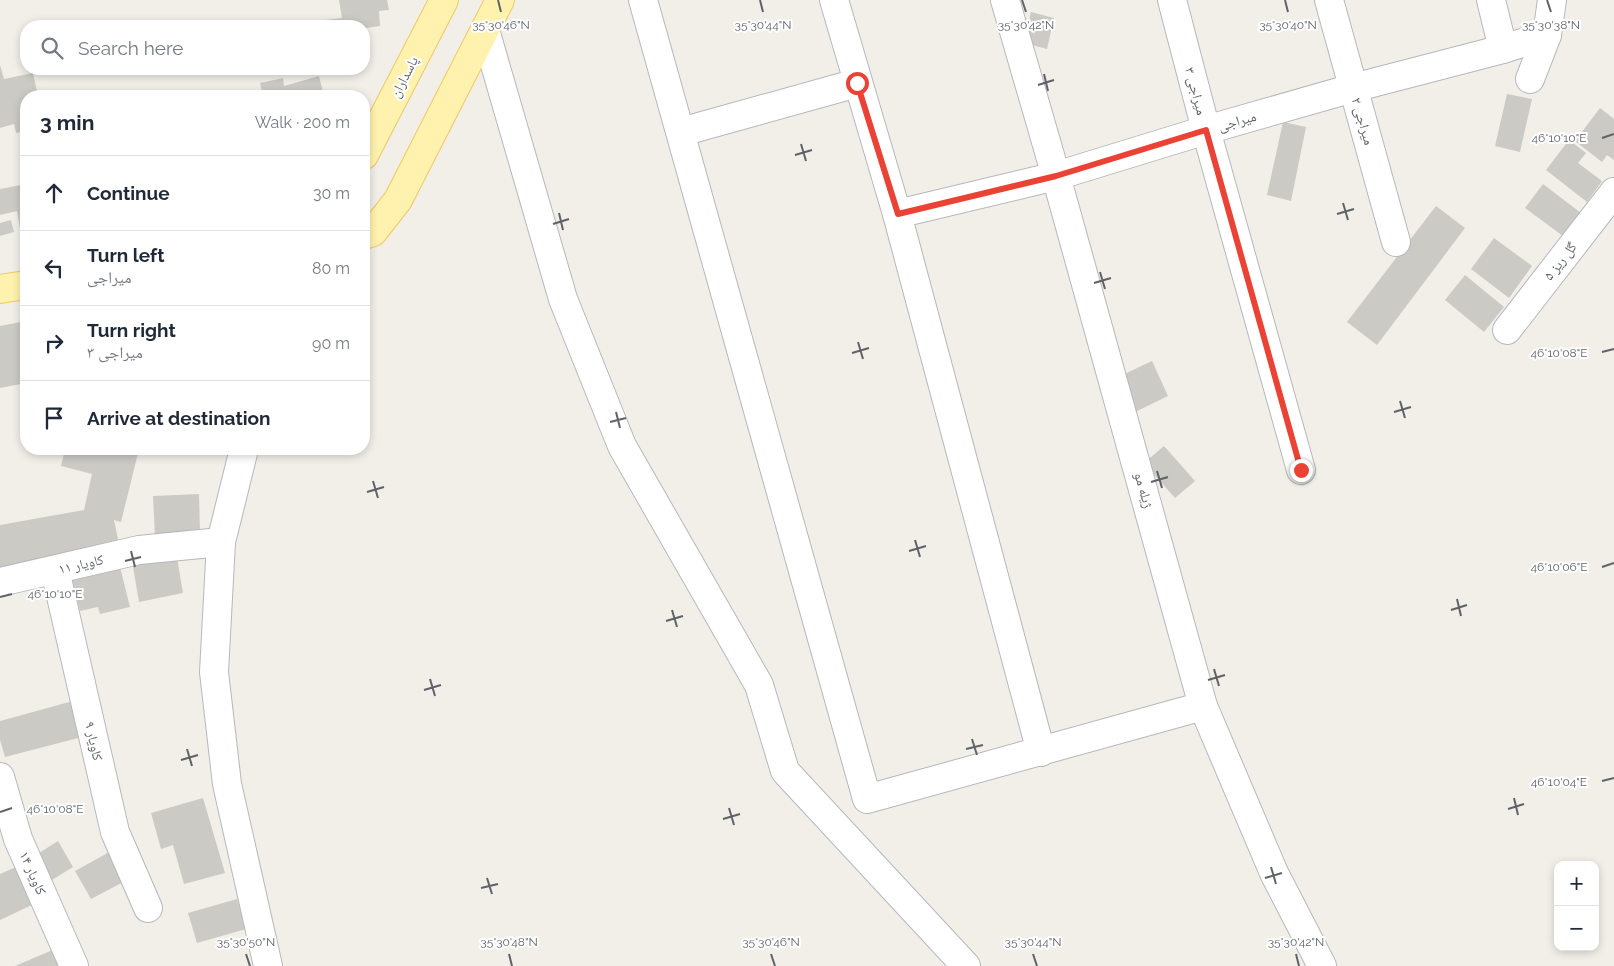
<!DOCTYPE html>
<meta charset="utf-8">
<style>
:root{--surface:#fff;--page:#f2f2f3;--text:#1f2937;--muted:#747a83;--line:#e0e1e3}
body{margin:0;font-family:Raleway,"Noto Naskh Arabic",sans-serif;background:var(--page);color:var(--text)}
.controls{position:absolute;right:15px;bottom:15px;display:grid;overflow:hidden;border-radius:10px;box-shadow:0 2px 8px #0003}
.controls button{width:45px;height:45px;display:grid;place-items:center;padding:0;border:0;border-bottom:1px solid var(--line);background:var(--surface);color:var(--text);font:25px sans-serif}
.stop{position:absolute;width:15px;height:15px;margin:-11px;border:4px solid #ea4335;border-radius:50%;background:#fff}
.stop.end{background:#ea4335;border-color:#fff;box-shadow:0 1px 5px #0008}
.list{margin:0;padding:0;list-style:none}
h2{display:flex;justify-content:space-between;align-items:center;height:65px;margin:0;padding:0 20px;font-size:21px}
h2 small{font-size:16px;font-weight:400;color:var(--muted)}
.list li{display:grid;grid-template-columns:32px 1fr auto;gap:15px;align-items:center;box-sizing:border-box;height:75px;padding:0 20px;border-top:1px solid var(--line)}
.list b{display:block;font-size:19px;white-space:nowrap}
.list p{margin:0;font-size:16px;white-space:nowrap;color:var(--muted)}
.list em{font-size:16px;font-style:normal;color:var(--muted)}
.icon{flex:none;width:28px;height:28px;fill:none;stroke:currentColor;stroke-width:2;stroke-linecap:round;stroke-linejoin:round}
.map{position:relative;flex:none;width:1614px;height:966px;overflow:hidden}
.search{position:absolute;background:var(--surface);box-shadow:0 2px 8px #0003;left:20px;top:20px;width:350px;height:55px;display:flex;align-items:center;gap:12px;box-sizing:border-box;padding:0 18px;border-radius:20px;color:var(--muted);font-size:19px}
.panel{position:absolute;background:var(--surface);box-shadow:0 2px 8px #0003;left:20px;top:90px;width:350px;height:365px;border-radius:20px}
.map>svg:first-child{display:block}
</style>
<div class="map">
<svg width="1614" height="966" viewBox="0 0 1614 966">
<rect width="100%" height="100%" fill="#f1efe8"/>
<!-- building -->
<g fill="#cccac5">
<path d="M339 0H387L389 10 379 11 380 26 366 28 369 45 364 46V26H326L325 20 342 18Z"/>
<path d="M1031 12 1054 18 1047 49 1024 43Z"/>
<path d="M0 65 4 79 33 73 38 96H26V131L16 133 14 124 0 128Z"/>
<path d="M319 76 324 96H263L260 83 283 78 284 86Z"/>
<path d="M1507 94 1532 99 1520 152 1495 146Z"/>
<path d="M1600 108 1614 119V160L1607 155 1602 162 1575 141Z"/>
<path d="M1283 122 1306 127 1291 201 1267 195Z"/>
<path d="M1569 140 1586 153 1578 163 1602 181 1587 202 1546 170Z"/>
<path d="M26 151V171H25L21 152Z"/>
<path d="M26 184V227L20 228 17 211 0 215V189Z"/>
<path d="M1543 184 1581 213 1563 236 1525 208Z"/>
<path d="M1436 206 1465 228 1377 345 1347 322Z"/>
<path d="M11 220 14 232 0 236V223Z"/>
<path d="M1494 238 1532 266 1509 298 1471 269Z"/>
<path d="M1465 275 1504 307 1484 332 1445 300Z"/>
<path d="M26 321V383L0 388V326Z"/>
<path d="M1152 361 1168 396 1133 413 1116 378Z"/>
<path d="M1164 446 1195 481 1175 498 1144 463Z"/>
<path d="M65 449H139L121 522 114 520 119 544 0 567V525L84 510 92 474 61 466Z"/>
<path d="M199 494 200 534 155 536 153 496Z"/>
<path d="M176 552 183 593 139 602 132 561Z"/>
<path d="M119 563 130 607 100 614 98 607 80 611 71 575Z"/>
<path d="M73 701 82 737 5 757 0 740V721Z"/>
<path d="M203 798 225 873 184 884 173 845 161 849 151 813Z"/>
<path d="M58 841 73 867 47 883 31 858Z"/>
<path d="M113 850 129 879 91 899 75 871Z"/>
<path d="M16 867 34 904 0 920V874Z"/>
<path d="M237 899 246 929 197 943 188 913Z"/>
<path d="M55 949 63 966H15Z"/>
</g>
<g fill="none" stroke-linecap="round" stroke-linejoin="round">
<defs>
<g id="minor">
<path d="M643 0 867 799 1203 706"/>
<path d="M834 0 897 214 1041 752"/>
<path d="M1005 0 1056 176 1203 706 1274 873 1322 966"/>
<path d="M1172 0 1206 130 1301 470"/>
<path d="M1329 0 1396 242"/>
<path d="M1491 0 1503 49"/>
<path d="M485 30 563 299 622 446 759 685 785 771 966 966"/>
<path d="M1530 79 1547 35 1552 0"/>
<path d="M681 132 857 83"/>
<path d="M897 214 1056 176 1206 130 1353 88 1503 49 1547 35"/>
<path d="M1507 330 1614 192"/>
<path d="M244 449 221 542 214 672 227 784 268 966"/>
<path d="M55 570 115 832 148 908"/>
<path d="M0 582 139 550 221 542"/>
<path d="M0 777 18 839 74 966"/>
</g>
<g id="major">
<path d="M364 155 444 0"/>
<path d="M364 235 373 232 398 200 500 0"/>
<path d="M0 289 26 285"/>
</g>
</defs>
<!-- minor casing -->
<use href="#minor" stroke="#b5b8bc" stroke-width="30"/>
<!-- major casing -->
<use href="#major" stroke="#f2c960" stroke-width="30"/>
<!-- minor -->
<use href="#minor" stroke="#fff" stroke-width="28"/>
<!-- major -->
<use href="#major" stroke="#fff2af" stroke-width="28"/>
</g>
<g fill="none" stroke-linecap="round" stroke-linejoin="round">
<!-- route -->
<path stroke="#ea4335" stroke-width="6" d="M857 83 898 214 1056 176 1206 130 1301 470"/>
</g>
<!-- ticks -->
<path fill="none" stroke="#5f6368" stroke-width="2" d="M498 0 501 12M760 0 763 12M1022 0 1026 12M1285 0 1288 12M1547 0 1551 12M1044 74 1048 91M1038 85 1054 80M1602 138 1614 134M801 144 806 161M795 155 812 150M1343 203 1348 220M559 213 563 230M1337 214 1354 209M553 224 569 219M1100 272 1105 289M1094 283 1111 278M858 342 863 359M1602 352 1614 349M852 353 869 348M1400 401 1405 418M616 412 620 428M1394 412 1411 407M610 422 626 418M1157 471 1162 488M373 481 378 498M1151 482 1168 477M367 492 384 487M915 540 920 557M131 551 135 567M909 551 926 546M125 561 141 557M1602 567 1614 563M0 597 12 594M1457 599 1461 616M672 610 677 627M1451 610 1467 605M666 621 683 616M1214 669 1219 686M430 679 435 696M1208 680 1225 675M424 690 441 685M972 739 977 755M187 749 192 766M966 749 983 745M181 760 198 755M1602 781 1614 778M1514 798 1518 815M729 808 734 825M1508 809 1524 804M0 812 12 808M723 819 740 814M1271 867 1276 884M487 878 492 894M1265 878 1282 873M481 888 498 884M246 954 250 966M509 954 512 966M771 954 775 966M1033 954 1037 966M1296 954 1299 966"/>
<g text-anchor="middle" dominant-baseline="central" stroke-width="4" stroke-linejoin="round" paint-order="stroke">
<!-- street labels -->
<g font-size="14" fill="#5f6368" stroke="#fff">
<text transform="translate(404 77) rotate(-63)">پاسداران</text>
<text transform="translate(1196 91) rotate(75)">میراجی ۳</text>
<text transform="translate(1237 121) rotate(-16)">میراجی</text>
<text transform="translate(1363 121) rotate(74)">میراجی ۲</text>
<text transform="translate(1560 261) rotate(-52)">گل ریز ۵</text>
<text transform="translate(1144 490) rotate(74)">ژیله مو</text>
<text transform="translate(81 564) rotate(-13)">کاویار ۱۱</text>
<text transform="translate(94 741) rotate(77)">کاویار ۹</text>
<text transform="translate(33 873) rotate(66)">کاویار ۱۴</text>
</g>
</g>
<g font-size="12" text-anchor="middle" fill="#5f6368" stroke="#fff" stroke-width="4" stroke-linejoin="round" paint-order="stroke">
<text x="501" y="29">35°30'46"N</text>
<text x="763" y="29">35°30'44"N</text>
<text x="1026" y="29">35°30'42"N</text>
<text x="1288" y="29">35°30'40"N</text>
<text x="1551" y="29">35°30'38"N</text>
<text x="1559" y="142">46°10'10"E</text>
<text x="1559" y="357">46°10'08"E</text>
<text x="1559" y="571">46°10'06"E</text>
<text x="55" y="598">46°10'10"E</text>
<text x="1559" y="786">46°10'04"E</text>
<text x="55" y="813">46°10'08"E</text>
<text x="246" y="946">35°30'50"N</text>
<text x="509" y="946">35°30'48"N</text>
<text x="771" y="946">35°30'46"N</text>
<text x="1033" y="946">35°30'44"N</text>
<text x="1296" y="946">35°30'42"N</text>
</g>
</svg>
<div class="controls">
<button>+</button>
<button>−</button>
</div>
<div class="stop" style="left:857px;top:83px"></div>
<div class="stop end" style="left:1301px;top:470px"></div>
<div class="search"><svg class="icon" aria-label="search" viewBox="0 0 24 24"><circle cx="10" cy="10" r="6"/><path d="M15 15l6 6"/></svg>Search here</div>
<section class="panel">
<h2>3 min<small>Walk · 200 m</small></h2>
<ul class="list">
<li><svg class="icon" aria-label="ahead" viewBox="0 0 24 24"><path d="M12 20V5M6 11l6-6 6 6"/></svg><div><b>Continue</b></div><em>30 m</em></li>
<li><svg class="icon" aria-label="left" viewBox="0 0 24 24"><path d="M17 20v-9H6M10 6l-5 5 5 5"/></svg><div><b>Turn left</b><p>میراجی</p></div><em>80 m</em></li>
<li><svg class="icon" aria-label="right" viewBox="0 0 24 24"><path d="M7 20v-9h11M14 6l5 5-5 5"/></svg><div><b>Turn right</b><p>میراجی ۳</p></div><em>90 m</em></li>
<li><svg class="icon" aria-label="arrive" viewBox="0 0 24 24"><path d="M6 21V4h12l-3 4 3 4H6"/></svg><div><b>Arrive at destination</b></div></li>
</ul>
</section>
</div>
